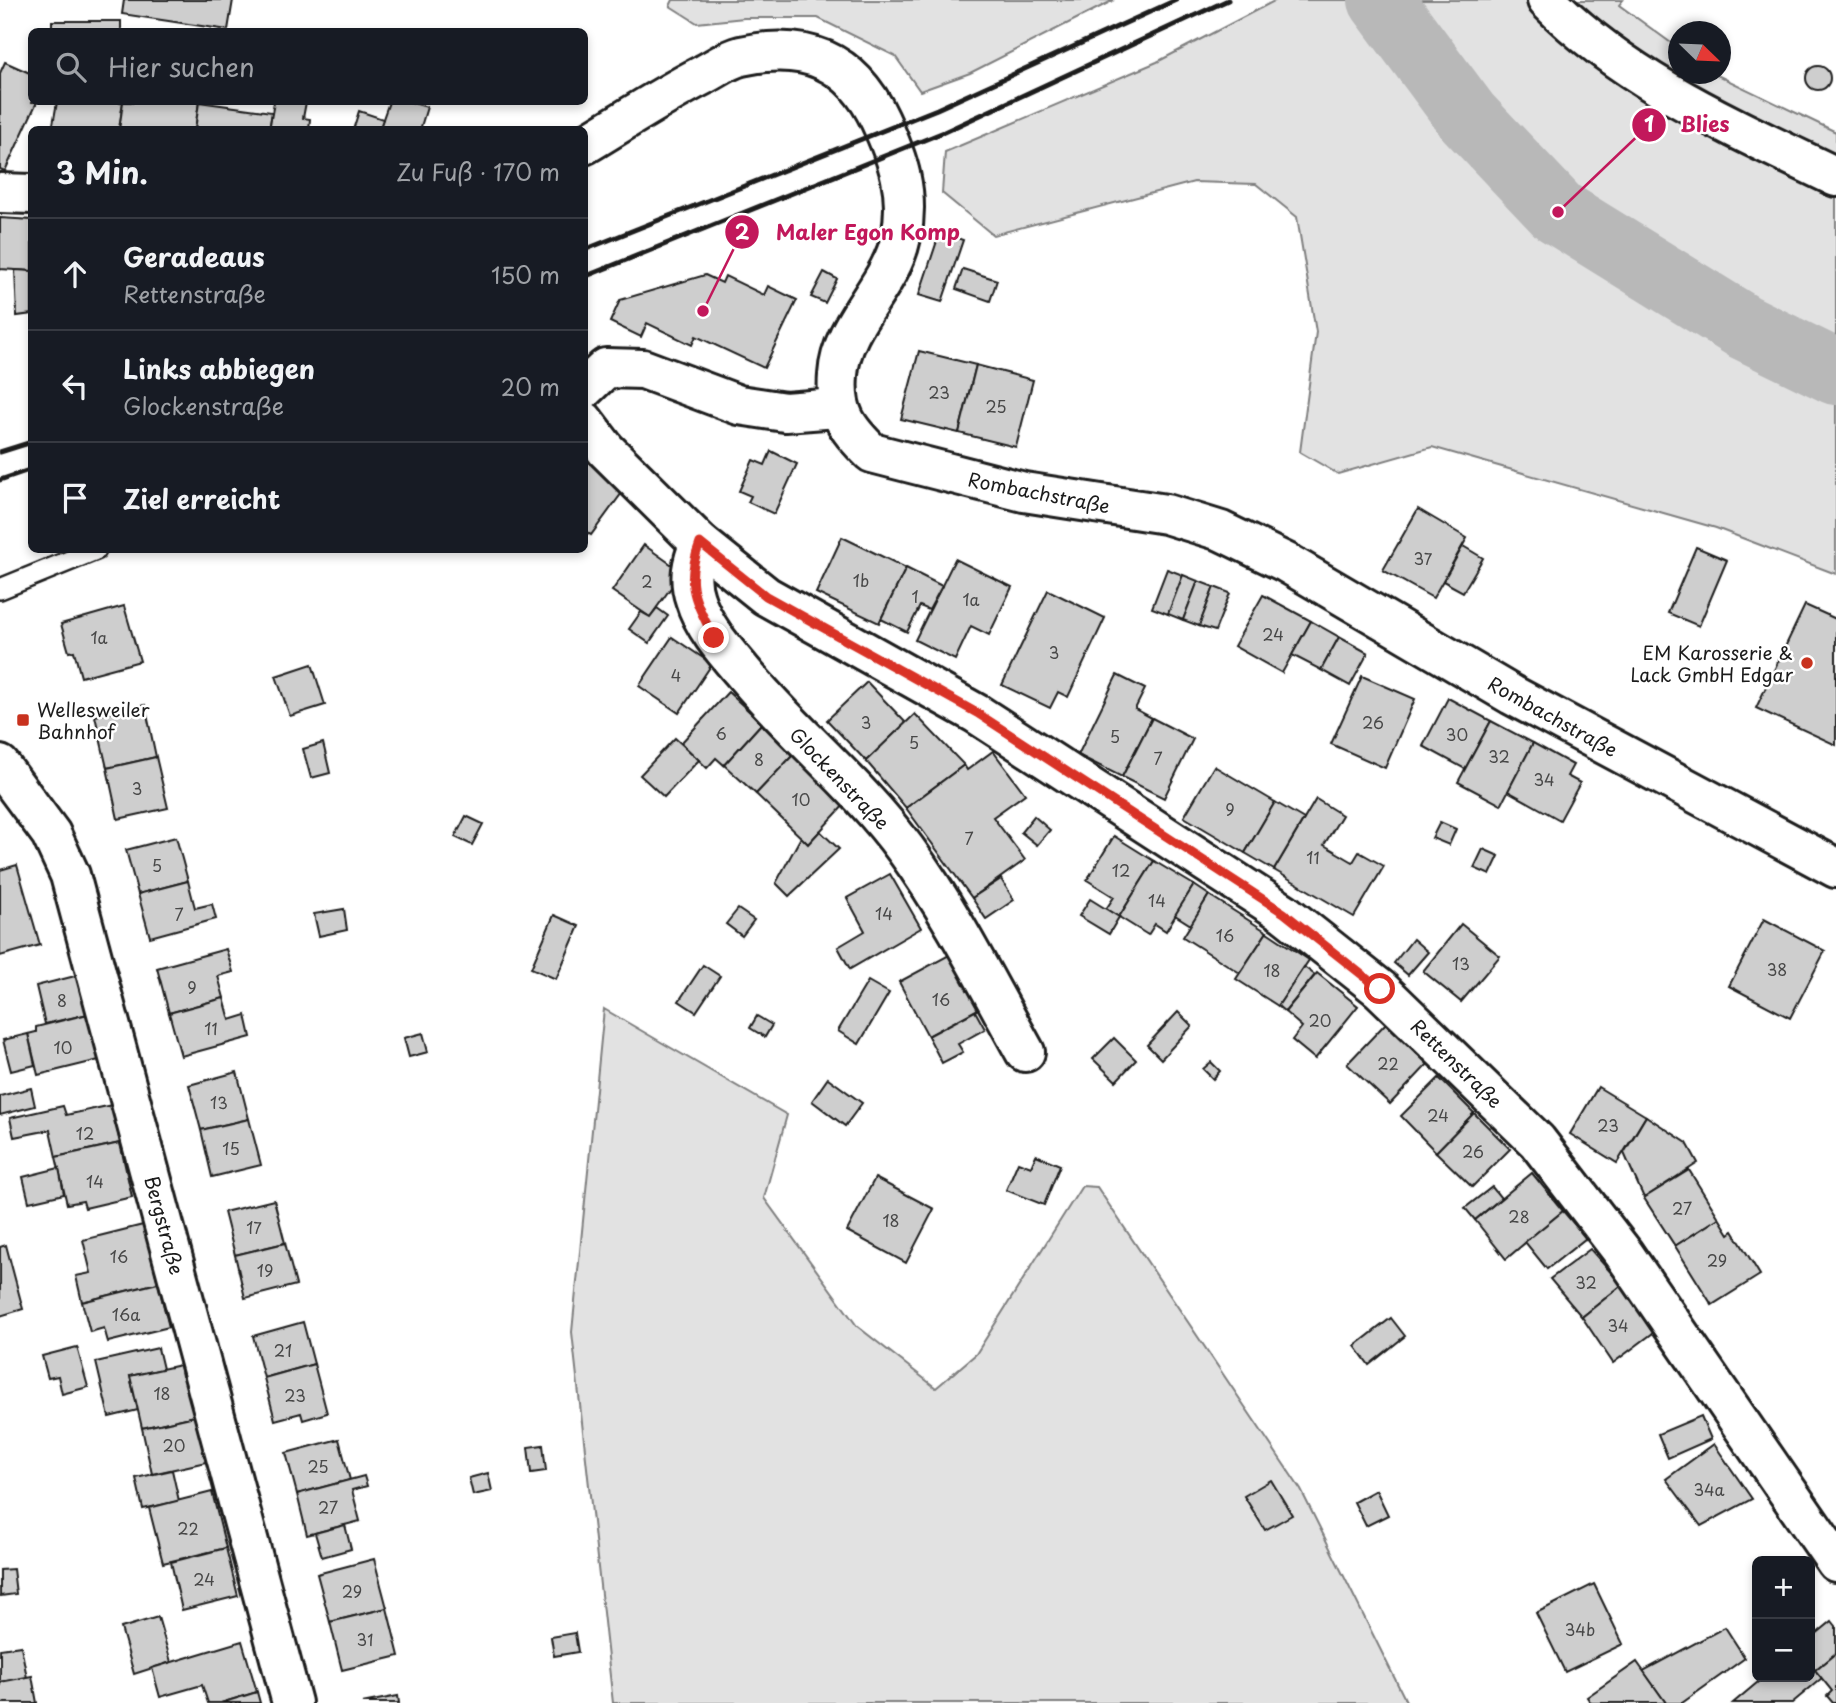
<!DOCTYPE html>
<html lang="de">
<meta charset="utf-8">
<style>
:root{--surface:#171b24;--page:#242831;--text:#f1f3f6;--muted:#9ea1a6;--line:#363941}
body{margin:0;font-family:"Playpen Sans",sans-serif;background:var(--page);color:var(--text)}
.controls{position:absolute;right:21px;bottom:21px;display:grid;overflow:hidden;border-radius:10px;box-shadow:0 4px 10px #0003}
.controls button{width:63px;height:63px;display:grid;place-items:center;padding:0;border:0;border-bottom:2px solid var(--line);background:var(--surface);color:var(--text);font:35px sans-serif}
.compass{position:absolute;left:1668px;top:21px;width:63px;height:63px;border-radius:50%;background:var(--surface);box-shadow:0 4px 10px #0003;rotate:113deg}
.stop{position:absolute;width:21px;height:21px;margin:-16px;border:5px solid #d93025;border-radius:50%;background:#fff}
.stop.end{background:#d93025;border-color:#fff;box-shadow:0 2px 7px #0008}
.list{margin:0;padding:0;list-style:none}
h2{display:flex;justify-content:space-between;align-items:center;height:91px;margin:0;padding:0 28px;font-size:30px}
h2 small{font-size:23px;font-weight:400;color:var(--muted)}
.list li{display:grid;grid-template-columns:46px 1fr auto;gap:21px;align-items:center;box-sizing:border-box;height:112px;padding:0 28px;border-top:2px solid var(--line)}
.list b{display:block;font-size:26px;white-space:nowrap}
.list p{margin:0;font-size:23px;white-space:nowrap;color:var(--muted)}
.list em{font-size:23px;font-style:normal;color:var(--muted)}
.icon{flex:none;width:38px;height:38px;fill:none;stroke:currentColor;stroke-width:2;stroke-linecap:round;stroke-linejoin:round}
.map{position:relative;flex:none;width:1836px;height:1703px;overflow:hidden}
.search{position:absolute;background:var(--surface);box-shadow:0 4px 10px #0003;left:28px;top:28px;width:560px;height:77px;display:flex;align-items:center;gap:18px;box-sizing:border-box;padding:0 24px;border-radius:10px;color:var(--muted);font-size:26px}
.panel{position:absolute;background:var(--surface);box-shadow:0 4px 10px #0003;left:28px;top:126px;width:560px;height:427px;border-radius:10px}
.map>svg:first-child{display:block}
</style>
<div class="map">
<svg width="1836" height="1703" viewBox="0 0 1836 1703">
<rect width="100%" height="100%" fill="#fff"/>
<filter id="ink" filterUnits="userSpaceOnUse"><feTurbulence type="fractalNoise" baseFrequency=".0143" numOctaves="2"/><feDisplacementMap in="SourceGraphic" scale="14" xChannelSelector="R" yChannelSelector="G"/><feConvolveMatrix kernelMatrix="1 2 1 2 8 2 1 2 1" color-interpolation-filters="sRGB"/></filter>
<g filter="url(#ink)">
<!-- green -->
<g fill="#e2e2e2" stroke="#7f7f7f" stroke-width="2">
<path d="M673 0H1114L970 73 920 91 895 56 818 18H744L697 23 670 6Z"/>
<path d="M1276 0H1623L1619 5 1678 48V74H1715L1836 132V574L1716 528 1432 447 1338 474 1300 452 1316 332 1297 217 1256 184 1194 182 993 235 942 193 945 152 1157 62Z"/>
<path d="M604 1009 787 1115 764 1198 857 1326 936 1388 976 1354 1082 1186 1097 1187 1301 1490 1407 1703H613L572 1332Z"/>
</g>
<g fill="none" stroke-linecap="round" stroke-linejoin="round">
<!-- river -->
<path stroke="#b8b8b8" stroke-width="66" d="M1381 0 1467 116 1558 212 1744 327 1836 372"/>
</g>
<!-- building -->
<g fill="#cecece" stroke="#1c1c1c" stroke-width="2">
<path d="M124 0H233L228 30 122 14Z"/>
<rect x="52" y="21" width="69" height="11"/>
<path d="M5 62 32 74V102H37L5 171 0 169V73Z"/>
<circle cx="1818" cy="78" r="12"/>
<path d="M57 102H123L119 130H52Z"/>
<path d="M123 102H199L195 130H119Z"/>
<path d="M199 102 272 112 269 130H195Z"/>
<path d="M274 102H306L303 118 310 119 309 130H269Z"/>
<path d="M389 102H410L427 107 420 130H379Z"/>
<path d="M359 111 383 119 379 130H353Z"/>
<path d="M0 218 32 220V271L0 269Z"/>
<path d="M940 232 963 240 942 302 919 295Z"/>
<path d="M963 269 997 280 990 301 956 289Z"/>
<path d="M15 270 32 271V314L17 316Z"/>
<path d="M824 272 837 279 825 303 811 297Z"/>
<path d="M705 275 722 283 725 276 764 295 768 286 797 300 764 368 696 336 692 345 647 323 641 337 610 322 620 300Z"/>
<path d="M919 351 976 365 959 433 901 419Z"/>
<path d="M976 365 1033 380 1016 447 959 433Z"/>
<path d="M771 451 797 464 774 514 748 502 751 496 739 491 753 460 765 465Z"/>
<path d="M584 455 627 486 591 535 584 530Z"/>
<path d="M1418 509 1467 538 1433 598 1383 570Z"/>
<path d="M842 537 906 568 879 623 816 593Z"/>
<path d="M644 545 682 572 650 617 612 591Z"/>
<path d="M1463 546 1483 558 1463 592 1443 581Z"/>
<path d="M1696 547 1727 560 1699 626 1668 613Z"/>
<path d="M955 559 1012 587 989 635 971 626 955 660 915 640Z"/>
<path d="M906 568 942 586 929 610 920 606 907 632 881 619Z"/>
<path d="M1167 569 1183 575 1168 614 1152 608Z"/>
<path d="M1183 575 1198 581 1183 620 1168 614Z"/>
<path d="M1198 581 1214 587 1199 626 1183 620Z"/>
<path d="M1214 587 1230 593 1215 631 1199 626Z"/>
<path d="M1048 590 1105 618 1068 697 1058 692 1050 708 1002 685Z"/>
<path d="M1263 595 1311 621 1282 673 1234 646Z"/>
<path d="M1805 605 1836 619V745L1756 708Z"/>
<path d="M124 606 140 661 81 677 74 651 69 652 61 624Z"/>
<path d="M657 608 668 616 649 643 629 629 641 612 650 617Z"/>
<path d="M1311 621 1339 637 1321 670 1292 655Z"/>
<path d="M672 637 712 664 679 713 639 686Z"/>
<path d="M1339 637 1368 653 1350 686 1321 670Z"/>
<path d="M312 664 325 705 290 716 276 676Z"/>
<path d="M1117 675 1145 689 1135 709 1152 718 1122 777 1078 755Z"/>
<path d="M1362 676 1415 699 1385 768 1331 744Z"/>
<path d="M867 682 906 723 866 761 827 720Z"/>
<path d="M728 692 762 723 724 765 716 758 707 768 681 743Z"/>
<path d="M1448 698 1491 721 1465 769 1423 746Z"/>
<path d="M145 705 156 757 107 768 95 716Z"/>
<path d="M915 714 964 765 906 808 866 761Z"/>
<path d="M1152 718 1193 739 1164 798 1122 777Z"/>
<path d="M1491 721 1533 743 1501 805 1458 782Z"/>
<path d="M762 723 795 753 756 794 724 765Z"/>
<path d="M675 738 699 760 664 797 640 775Z"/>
<path d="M323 743 330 773 311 778 303 749Z"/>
<path d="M1533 743 1573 765 1567 776 1580 783 1560 820 1508 791Z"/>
<path d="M993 751 1025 794 993 817 1025 860 972 898 906 808 964 765 967 770Z"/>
<path d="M795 753 846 803 808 844 756 794Z"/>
<path d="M156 757 168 808 118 819 107 768Z"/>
<path d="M1214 766 1275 802 1245 853 1184 817Z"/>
<path d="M1316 799 1342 815 1324 845 1353 862 1359 852 1384 866 1354 917 1274 870Z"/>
<path d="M1275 802 1304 819 1274 870 1245 853Z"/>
<path d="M466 816 483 824 472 845 455 837Z"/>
<path d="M1034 816 1050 830 1037 845 1021 832Z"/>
<path d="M1440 822 1456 829 1449 845 1432 838Z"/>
<path d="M820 831 839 849 789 896 776 883 801 837 808 844Z"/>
<path d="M1114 836 1154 861 1119 917 1106 909 1114 897 1087 880Z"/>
<path d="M176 837 188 881 138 894 126 850Z"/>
<path d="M1483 849 1499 856 1490 875 1474 868Z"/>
<path d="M1154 861 1194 885 1166 931 1155 924 1148 935 1119 917Z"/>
<path d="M17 865 40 945 0 956V870Z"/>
<path d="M890 874 921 928 850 969 838 947 865 931 847 898Z"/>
<path d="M1001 879 1014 900 986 919 972 898Z"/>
<path d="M188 881 195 908 212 904 216 919 150 937 138 894Z"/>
<path d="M1194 885 1209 895 1191 925 1175 915Z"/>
<path d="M1209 895 1267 932 1240 973 1183 937Z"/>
<path d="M1090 899 1119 917 1109 934 1079 916Z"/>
<path d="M344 909 347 930 319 936 314 914Z"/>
<path d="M738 909 754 920 742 936 726 924Z"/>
<path d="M554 915 579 926 556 979 531 968Z"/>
<path d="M1764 919 1825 951 1790 1018 1729 986Z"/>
<path d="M1461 924 1500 956 1461 1002 1423 971Z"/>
<path d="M1267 932 1309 960 1278 1006 1236 979Z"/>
<path d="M1413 939 1428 952 1408 975 1394 963Z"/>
<path d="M226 949 233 972 218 976 224 998 169 1013 157 968Z"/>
<path d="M951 954 980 1008 928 1036 899 982Z"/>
<path d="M703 965 720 976 696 1012 679 1001Z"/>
<path d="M1304 967 1315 975 1285 1012 1278 1006Z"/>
<path d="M1317 973 1358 1006 1315 1059 1292 1040 1302 1027 1285 1012Z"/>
<path d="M79 975 88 1014 45 1024 36 986Z"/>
<path d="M868 981 889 993 859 1044 838 1031Z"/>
<path d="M224 998 230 1020 246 1015 251 1037 181 1056 169 1013Z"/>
<path d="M975 1011 985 1029 958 1044 963 1052 942 1063 928 1036Z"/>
<path d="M1178 1012 1192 1026 1161 1059 1147 1045Z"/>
<path d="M88 1014 99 1060 38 1075 28 1034 36 1032V1027Z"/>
<path d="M757 1016 772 1025 765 1037 750 1028Z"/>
<path d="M1387 1022 1429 1063 1390 1104 1347 1064Z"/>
<path d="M423 1033 428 1052 409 1057 404 1038Z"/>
<path d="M28 1034 35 1065 11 1071 3 1040Z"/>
<path d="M1114 1038 1136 1060 1116 1081 1093 1059Z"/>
<path d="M1211 1062 1220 1071 1213 1079 1203 1069Z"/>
<path d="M237 1072 249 1119 201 1130 189 1085Z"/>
<path d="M828 1078 862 1103 845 1126 812 1101Z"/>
<path d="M1439 1078 1474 1113 1436 1152 1401 1116Z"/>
<path d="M1598 1087 1646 1116 1617 1163 1570 1134Z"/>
<path d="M31 1088 35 1106 0 1115V1096Z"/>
<path d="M112 1105 120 1143 56 1157 50 1130 14 1137 10 1118 63 1106 66 1115Z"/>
<path d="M1474 1113 1510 1149 1472 1187 1436 1152Z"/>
<path d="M1646 1116 1687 1143 1698 1163 1644 1198 1624 1153Z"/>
<path d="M249 1119 261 1165 212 1177 201 1130Z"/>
<path d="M120 1143 132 1197 85 1208 83 1201 67 1204 56 1157Z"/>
<path d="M1036 1155 1060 1165 1044 1205 1006 1190 1018 1162 1031 1167Z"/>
<path d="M59 1168 64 1194 29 1202 23 1177Z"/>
<path d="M1689 1170 1719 1218 1675 1246 1644 1198Z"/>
<path d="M1532 1173 1563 1211 1506 1259 1475 1220Z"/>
<path d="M875 1178 934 1209 906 1263 847 1231Z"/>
<path d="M1492 1187 1501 1198 1475 1220 1465 1208Z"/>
<path d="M274 1200 285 1243 235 1255 224 1212Z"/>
<path d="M1563 1211 1586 1238 1547 1269 1525 1242Z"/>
<path d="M1719 1218 1729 1234 1733 1231 1760 1275 1712 1305 1675 1246Z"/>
<path d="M143 1225 158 1283 82 1302 76 1276 91 1273 83 1240Z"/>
<path d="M285 1243 296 1285 245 1298 235 1255Z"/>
<path d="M6 1245 23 1309 0 1316V1247Z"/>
<path d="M1590 1249 1622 1285 1582 1317 1550 1279Z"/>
<path d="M158 1283 169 1327 108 1342 104 1328 90 1332 82 1302Z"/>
<path d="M1622 1285 1653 1333 1613 1363 1582 1317Z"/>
<path d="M1391 1318 1405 1336 1369 1365 1355 1346Z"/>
<path d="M303 1322 314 1364 264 1378 253 1336Z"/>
<path d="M77 1347 88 1387 62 1394 58 1376 48 1378 42 1356Z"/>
<path d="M158 1348 163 1369 130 1376 138 1410 109 1417 96 1362Z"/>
<path d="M314 1364 327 1413 303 1420 301 1413 275 1420 264 1378Z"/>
<path d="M180 1365 182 1376 186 1375 195 1416 142 1428 130 1376Z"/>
<path d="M195 1416 206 1462 152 1474 142 1428Z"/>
<path d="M1701 1416 1711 1439 1668 1458 1658 1434Z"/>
<path d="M339 1439 350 1480 297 1494 286 1453Z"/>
<path d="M1714 1444 1752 1499 1701 1526 1666 1479Z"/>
<path d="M543 1445 546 1471 531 1473 528 1447Z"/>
<path d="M172 1470 179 1501 143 1509 136 1478Z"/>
<path d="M488 1473 492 1491 473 1495 469 1478Z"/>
<path d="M364 1476 367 1486 352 1490 360 1521 307 1535 297 1494Z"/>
<path d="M1271 1480 1292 1515 1265 1530 1244 1496Z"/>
<path d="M1376 1490 1388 1515 1366 1526 1354 1502Z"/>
<path d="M212 1492 226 1548 163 1563 149 1508Z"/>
<path d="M345 1525 351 1549 322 1557 315 1533Z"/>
<path d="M226 1548 238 1596 182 1610 171 1562Z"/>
<path d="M374 1559 387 1608 330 1622 317 1574Z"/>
<path d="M13 1569 16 1594 0 1596V1570Z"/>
<path d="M1594 1584 1623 1644 1565 1672 1536 1613Z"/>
<path d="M387 1608 399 1656 342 1670 330 1622Z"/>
<path d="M158 1617 171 1662 134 1674 121 1628Z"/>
<path d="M1832 1621 1836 1626V1653L1815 1670 1822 1678 1792 1703H1733L1764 1677H1810V1639Z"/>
<path d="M1725 1627 1745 1658 1682 1703H1666L1643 1671Z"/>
<path d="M575 1633 578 1652 554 1656 551 1637Z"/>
<path d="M242 1641 257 1692 221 1703H208L202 1685 160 1697 152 1668Z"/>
<path d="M21 1646 27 1678 0 1682V1649Z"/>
<path d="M1836 1653V1703H1833L1827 1696 1832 1691 1815 1670Z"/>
<path d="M1637 1662 1666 1703H1591L1587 1697Z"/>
<path d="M32 1676 37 1703H0V1682Z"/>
<path d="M257 1692 260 1703H221Z"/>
<path d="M398 1696 399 1703H362Z"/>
</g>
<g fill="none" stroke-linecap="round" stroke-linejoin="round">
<defs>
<path id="service" d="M0 589 96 550"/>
<g id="minor">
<path d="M584 389 606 368 643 369 739 405 785 412 837 408"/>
<path d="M584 421 606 450 700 543 766 596 977 714 1284 913 1380 989 1537 1141 1624 1254 1836 1562"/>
<path d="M700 543C692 562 688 579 695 599 703 626 723 649 741 670 793 733 858 784 906 850 952 913 987 984 1025 1052"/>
<path d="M0 765 51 834 70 875 292 1703"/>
</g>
<g id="tertiary">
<path d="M584 145C624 121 662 96 703 75 715 69 728 59 741 56 805 42 852 60 880 120 898 159 910 193 901 237 891 287 841 323 838 375 835 412 846 428 872 453L1024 492 1166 514 1221 531 1287 563 1512 695 1836 868"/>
<path d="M0 193 32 194"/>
</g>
<path id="secondary" d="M1547 0C1626 81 1735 128 1836 177"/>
</defs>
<!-- service casing -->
<use href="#service" stroke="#1c1c1c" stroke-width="24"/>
<!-- minor casing -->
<use href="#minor" stroke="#1c1c1c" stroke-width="44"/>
<!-- tertiary casing -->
<use href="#tertiary" stroke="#1c1c1c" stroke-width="44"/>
<!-- secondary casing -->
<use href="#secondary" stroke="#1c1c1c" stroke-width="44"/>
<!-- service -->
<use href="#service" stroke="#fff" stroke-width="19"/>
<!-- minor -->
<use href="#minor" stroke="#fff" stroke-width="38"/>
<!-- tertiary -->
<use href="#tertiary" stroke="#fff" stroke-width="38"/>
<!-- secondary -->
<use href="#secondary" stroke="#fff" stroke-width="38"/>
<!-- rail -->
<g stroke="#1c1c1c" stroke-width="5">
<path d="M584 250 937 109 1176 0"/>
<path d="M584 277 944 132 1228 0"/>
<path d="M0 452 32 442"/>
<path d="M0 480 32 469"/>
</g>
</g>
</g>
<g fill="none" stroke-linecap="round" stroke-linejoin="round" filter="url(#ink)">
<!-- route -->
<path stroke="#d93025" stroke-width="9" d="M714 638C695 600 684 585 700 543L766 596 977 713 1284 913 1380 989"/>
</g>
<!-- markers -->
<g fill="#c8321e" stroke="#fff" stroke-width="2.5">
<circle cx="1807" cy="663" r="7"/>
<rect x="16" y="713" width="14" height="14" rx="3.5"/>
</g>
<g text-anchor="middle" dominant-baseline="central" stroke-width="5" stroke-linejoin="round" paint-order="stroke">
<!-- number labels -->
<g font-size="16" fill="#484848">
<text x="939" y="392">23</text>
<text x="996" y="406">25</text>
<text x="1423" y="558">37</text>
<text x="861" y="580">1b</text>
<text x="647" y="581">2</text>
<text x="915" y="596">1</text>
<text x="971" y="599">1a</text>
<text x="1273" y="634">24</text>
<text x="99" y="637">1a</text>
<text x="1054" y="652">3</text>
<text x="676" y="675">4</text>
<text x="866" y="722">3</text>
<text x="1373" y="722">26</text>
<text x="721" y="733">6</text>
<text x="1457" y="734">30</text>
<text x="1115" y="736">5</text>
<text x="914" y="742">5</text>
<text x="1499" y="756">32</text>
<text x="1158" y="758">7</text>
<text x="759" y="759">8</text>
<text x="1544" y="779">34</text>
<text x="137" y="788">3</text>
<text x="801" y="799">10</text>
<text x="1230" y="809">9</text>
<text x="969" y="838">7</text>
<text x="1313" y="857">11</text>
<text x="157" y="865">5</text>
<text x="1121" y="870">12</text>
<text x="1157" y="900">14</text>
<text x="884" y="913">14</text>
<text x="179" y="914">7</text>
<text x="1225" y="935">16</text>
<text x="1461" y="963">13</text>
<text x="1777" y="969">38</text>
<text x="1272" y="970">18</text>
<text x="192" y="987">9</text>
<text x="941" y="999">16</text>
<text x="62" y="1000">8</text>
<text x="1320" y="1020">20</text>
<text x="211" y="1028">11</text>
<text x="63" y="1047">10</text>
<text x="1388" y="1063">22</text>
<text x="219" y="1102">13</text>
<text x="1438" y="1115">24</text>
<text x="1608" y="1125">23</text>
<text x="85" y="1133">12</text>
<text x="231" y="1148">15</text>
<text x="1473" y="1151">26</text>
<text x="95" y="1181">14</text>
<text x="1682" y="1208">27</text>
<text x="1519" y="1216">28</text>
<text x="891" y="1220">18</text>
<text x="254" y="1227">17</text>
<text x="119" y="1256">16</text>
<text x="1717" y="1260">29</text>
<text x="265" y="1270">19</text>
<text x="1586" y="1282">32</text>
<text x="126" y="1314">16a</text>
<text x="1618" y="1325">34</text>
<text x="283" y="1350">21</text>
<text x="162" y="1393">18</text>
<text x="295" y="1395">23</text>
<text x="174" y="1445">20</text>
<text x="318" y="1466">25</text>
<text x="1709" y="1489">34a</text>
<text x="328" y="1507">27</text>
<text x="188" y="1528">22</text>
<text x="204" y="1579">24</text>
<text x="352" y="1591">29</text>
<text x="1580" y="1629">34b</text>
<text x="365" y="1639">31</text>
</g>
<!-- street labels -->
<g font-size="19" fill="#1c1c1c" stroke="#fff">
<text transform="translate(1039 492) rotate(11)">Rombachstraße</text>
<text transform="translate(1553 716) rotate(29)">Rombachstraße</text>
<text transform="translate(840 778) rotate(46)">Glockenstraße</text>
<text transform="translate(1457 1063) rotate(44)">Rettenstraße</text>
<text transform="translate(165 1225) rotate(75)">Bergstraße</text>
</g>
<!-- poi labels -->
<g font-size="19" fill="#1c1c1c" stroke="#fff" text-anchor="end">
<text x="1793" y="652">EM Karosserie &amp;<tspan x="1793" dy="22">Lack GmbH Edgar</tspan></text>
<text x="37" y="709" text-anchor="start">Wellesweiler<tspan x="37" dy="22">Bahnhof</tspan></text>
</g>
</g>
<!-- callouts -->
<path fill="none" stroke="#c2185b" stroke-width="2.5" d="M1558 212L1649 125M703 311L742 232"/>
<g fill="#c2185b" stroke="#fff" stroke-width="2.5">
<circle cx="1558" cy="212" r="7"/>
<circle cx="703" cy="311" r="7"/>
<circle cx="1649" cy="125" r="18"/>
<circle cx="742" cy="232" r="18"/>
</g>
<g font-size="21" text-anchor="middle" font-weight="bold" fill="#fff">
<text x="1649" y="132">1</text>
<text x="742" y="240">2</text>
</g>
<g font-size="21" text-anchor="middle" font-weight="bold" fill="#c2185b" stroke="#fff" stroke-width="5" stroke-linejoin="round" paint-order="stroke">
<text x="1705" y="132">Blies</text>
<text x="868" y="240">Maler Egon Komp</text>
</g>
</svg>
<div class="controls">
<button>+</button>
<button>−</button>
</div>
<svg class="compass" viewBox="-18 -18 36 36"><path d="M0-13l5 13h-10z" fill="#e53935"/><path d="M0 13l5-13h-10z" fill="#9ea1a6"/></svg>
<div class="stop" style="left:1380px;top:989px"></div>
<div class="stop end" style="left:714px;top:638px"></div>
<div class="search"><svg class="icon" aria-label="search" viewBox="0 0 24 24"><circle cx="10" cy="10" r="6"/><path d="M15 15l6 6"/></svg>Hier suchen</div>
<section class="panel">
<h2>3 Min.<small>Zu Fuß · 170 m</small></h2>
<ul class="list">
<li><svg class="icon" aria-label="ahead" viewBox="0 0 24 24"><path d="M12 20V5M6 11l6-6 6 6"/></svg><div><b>Geradeaus</b><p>Rettenstraße</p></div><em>150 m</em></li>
<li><svg class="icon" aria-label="left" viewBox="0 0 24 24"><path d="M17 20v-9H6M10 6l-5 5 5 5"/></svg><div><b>Links abbiegen</b><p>Glockenstraße</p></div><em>20 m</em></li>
<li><svg class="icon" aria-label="arrive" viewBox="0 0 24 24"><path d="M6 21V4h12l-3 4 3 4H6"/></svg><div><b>Ziel erreicht</b></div></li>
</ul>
</section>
</div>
